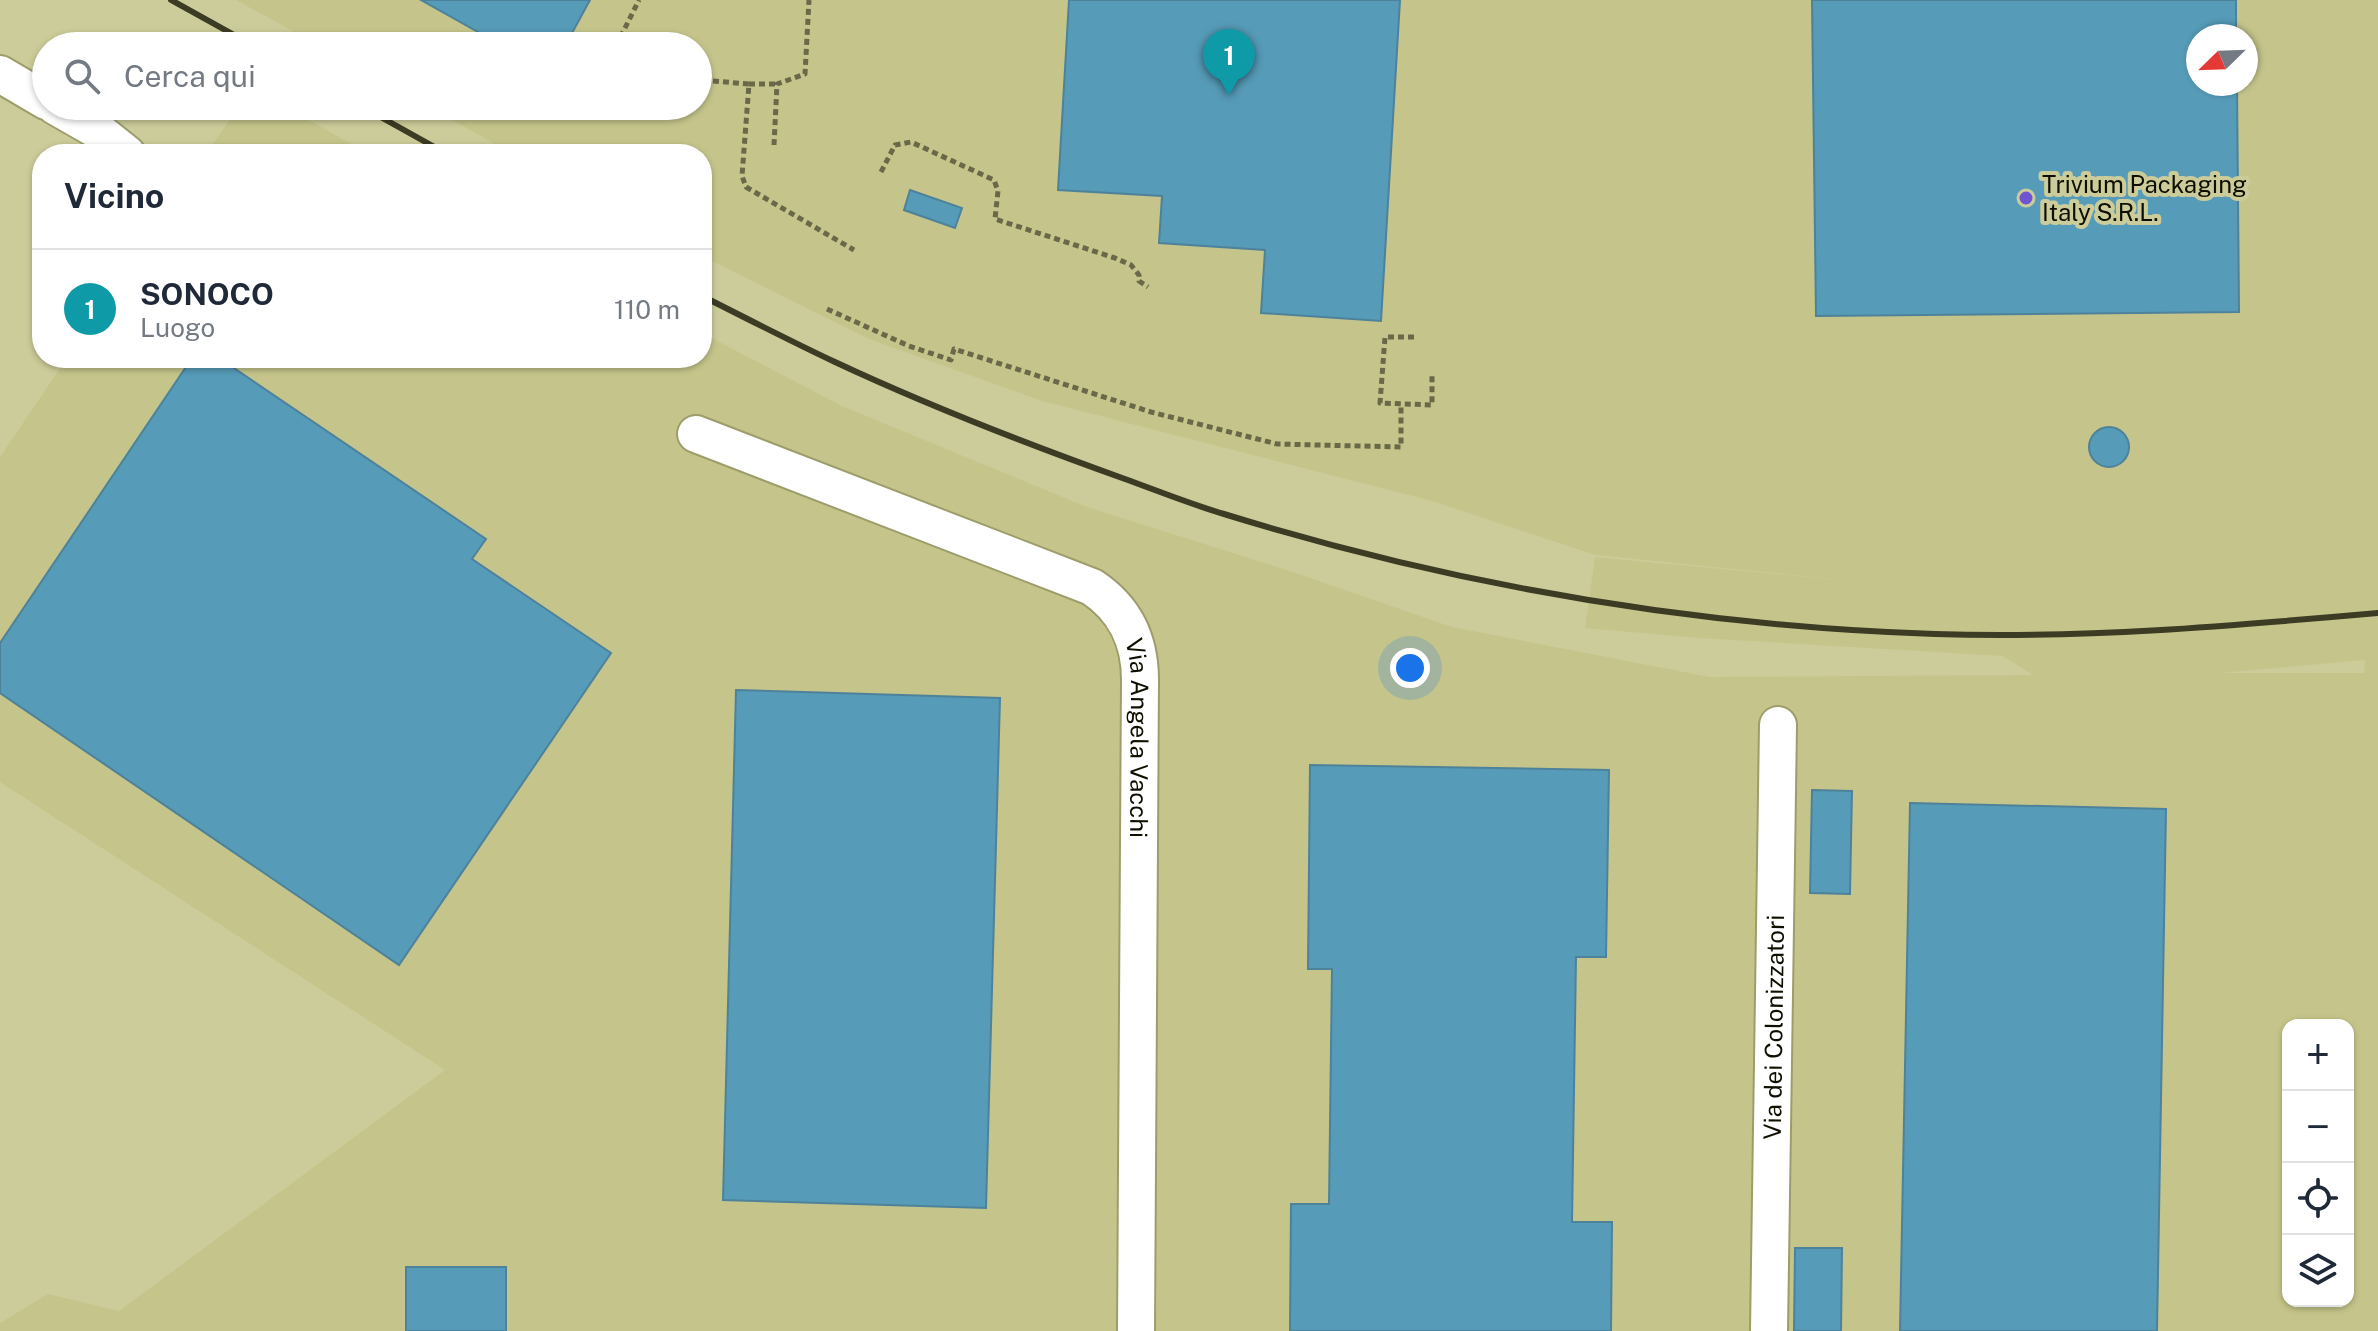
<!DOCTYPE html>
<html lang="it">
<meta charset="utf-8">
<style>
:root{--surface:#fff;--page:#f6f6f7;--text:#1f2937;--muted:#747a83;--line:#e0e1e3;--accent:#ea580c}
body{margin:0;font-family:"Public Sans",sans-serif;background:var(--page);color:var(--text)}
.controls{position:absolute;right:24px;bottom:24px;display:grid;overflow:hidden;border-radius:16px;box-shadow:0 2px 6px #0004}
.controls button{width:72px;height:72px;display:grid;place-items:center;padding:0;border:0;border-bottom:2px solid var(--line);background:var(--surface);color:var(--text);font:40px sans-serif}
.compass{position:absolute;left:2186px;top:24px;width:72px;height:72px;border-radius:50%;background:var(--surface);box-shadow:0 2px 6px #0004;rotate:247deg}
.you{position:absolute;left:1410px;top:668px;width:28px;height:28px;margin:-20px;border:6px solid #fff;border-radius:50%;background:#1a73e8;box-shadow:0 0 0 12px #1a73e833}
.badge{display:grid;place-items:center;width:52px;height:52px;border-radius:50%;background:var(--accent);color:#fff;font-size:26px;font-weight:700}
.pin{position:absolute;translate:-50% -66px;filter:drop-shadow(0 2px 4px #0008)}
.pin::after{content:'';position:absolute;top:42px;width:28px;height:24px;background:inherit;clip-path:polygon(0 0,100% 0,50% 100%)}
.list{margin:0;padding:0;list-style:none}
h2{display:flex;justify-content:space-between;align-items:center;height:104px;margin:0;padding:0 32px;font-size:34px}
h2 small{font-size:26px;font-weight:400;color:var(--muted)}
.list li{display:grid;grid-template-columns:52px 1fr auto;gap:24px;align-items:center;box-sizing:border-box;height:120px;padding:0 32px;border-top:2px solid var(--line)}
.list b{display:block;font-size:30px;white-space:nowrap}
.list p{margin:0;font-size:26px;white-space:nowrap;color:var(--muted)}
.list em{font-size:26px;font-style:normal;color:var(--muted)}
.icon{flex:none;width:44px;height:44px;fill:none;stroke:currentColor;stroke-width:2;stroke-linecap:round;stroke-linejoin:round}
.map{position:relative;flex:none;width:2378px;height:1331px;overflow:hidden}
.search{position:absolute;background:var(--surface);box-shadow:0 2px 6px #0004;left:32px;top:32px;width:680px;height:88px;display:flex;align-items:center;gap:20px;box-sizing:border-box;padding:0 28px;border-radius:44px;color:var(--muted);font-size:30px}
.panel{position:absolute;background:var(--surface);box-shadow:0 2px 6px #0004;left:32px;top:144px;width:680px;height:224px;border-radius:32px}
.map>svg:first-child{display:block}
</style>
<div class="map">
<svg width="2378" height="1331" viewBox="0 0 2378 1331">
<rect width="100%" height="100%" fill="#cccc9a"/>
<!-- built -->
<g fill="#c5c58b" fill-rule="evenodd">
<path d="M236 0H2378V1331H0V1323L48 1294 119 1311 445 1070 0 782V457L67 358H702V333L842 406 1087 507 1290 571 1452 627 1710 677 2033 675 2003 656 1698 638 1585 628 1595 557 1873 583 1595 555 1432 501 1042 401 869 339 702 256V154H513L427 106H698V46H320ZM2198 36H2246V84H2198ZM2365 660 2364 673H2219H2220ZM2288 1025H2348V1301H2288Z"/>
<path d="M239 106H284L369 154H206Z"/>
</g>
<!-- building -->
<g fill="#569bb8" stroke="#4d829a" stroke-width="2">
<path d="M421 0H590L565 46H503Z"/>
<path d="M1069 0H1400L1381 321 1261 313 1265 250 1159 243 1162 196 1058 190Z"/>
<path d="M1812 0H2236V36H2198V84H2237L2239 312 1816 316Z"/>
<path d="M910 190 962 208 955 228 904 210Z"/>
<path d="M192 358H219L486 539 472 559 611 653 399 965 0 693V643Z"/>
<circle cx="2109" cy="447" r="20"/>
<path d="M736 690 1000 698 986 1208 723 1200Z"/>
<path d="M1310 765 1609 770 1606 957H1576L1572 1222H1612L1611 1331H1290L1291 1204H1329L1332 969H1308Z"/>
<path d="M1812 790 1852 791 1850 894 1810 893Z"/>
<path d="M1910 803 2166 809 2157 1331H1900Z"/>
<path d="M1795 1248H1842L1841 1331H1794Z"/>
<rect x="406" y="1267" width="100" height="64"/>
</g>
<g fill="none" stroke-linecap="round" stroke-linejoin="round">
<defs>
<g id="street">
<path d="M0 74 46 101"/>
<path d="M55 106 97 130 127 154"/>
<path id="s1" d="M696 434 1092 587C1125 609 1140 640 1140 680L1136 1331"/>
<path id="s2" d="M1769 1331 1778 725"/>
</g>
</defs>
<!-- street casing -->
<use href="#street" stroke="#9d9d6c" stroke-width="40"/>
<!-- path -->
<g stroke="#696949" stroke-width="5" stroke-dasharray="6 4" stroke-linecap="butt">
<path d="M616 46 639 0"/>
<path d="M713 81 749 84 742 176 746 187 854 250"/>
<path d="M749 84H777"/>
<path d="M774 145 777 84 805 74 809 0"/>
<path d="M881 172 895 145 911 142 994 180 998 191 995 219 1115 258 1131 265 1139 275V281L1148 287"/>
<path d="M827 309 909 346 951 360 954 349 1151 412 1277 444 1401 447V404"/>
<path d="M1414 337H1385L1380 403 1432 405V374"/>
</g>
<!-- street -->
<use href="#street" stroke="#fff" stroke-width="36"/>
<!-- rail -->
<g stroke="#3c3c25" stroke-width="6">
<path d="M171 0 254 46"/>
<path d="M361 106 447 154"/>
<path d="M702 296C746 318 790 341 835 362 929 406 1027 444 1125 479 1158 491 1190 504 1224 514 1454 585 1693 626 1935 634 2082 639 2231 626 2378 613"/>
</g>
</g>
<!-- markers -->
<circle fill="#6f56d0" stroke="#cccc9a" stroke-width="3" cx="2026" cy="198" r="8"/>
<g text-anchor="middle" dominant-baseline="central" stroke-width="8" stroke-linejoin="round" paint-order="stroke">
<!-- poi labels -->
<g font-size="24" fill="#0f0f00" stroke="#cccc9a" text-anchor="start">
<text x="2042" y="184">Trivium Packaging<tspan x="2042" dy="28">Italy S.R.L.</tspan></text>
</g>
<!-- street labels -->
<g font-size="24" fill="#0f0f00" stroke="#cccc9a">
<text stroke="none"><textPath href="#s1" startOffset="592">Via Angela Vacchi</textPath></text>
<text stroke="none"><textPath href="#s2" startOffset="304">Via dei Colonizzatori</textPath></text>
</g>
</g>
</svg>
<div class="controls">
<button>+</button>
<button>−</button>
<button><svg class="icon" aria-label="locate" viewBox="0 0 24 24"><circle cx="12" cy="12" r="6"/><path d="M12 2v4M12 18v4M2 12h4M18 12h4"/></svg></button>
<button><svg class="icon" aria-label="layers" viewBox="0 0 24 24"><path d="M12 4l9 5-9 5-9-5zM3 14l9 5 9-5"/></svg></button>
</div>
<svg class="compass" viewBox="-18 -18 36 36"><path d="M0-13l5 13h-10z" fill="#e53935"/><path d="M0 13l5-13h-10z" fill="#747a83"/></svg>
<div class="you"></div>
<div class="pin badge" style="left:1229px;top:95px;background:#0f9aa8">1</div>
<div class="search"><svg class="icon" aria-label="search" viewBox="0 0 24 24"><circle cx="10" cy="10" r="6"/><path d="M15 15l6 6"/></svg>Cerca qui</div>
<section class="panel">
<h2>Vicino<small></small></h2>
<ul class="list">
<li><span class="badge" style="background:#0f9aa8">1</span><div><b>SONOCO</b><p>Luogo</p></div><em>110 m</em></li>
</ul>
</section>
</div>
